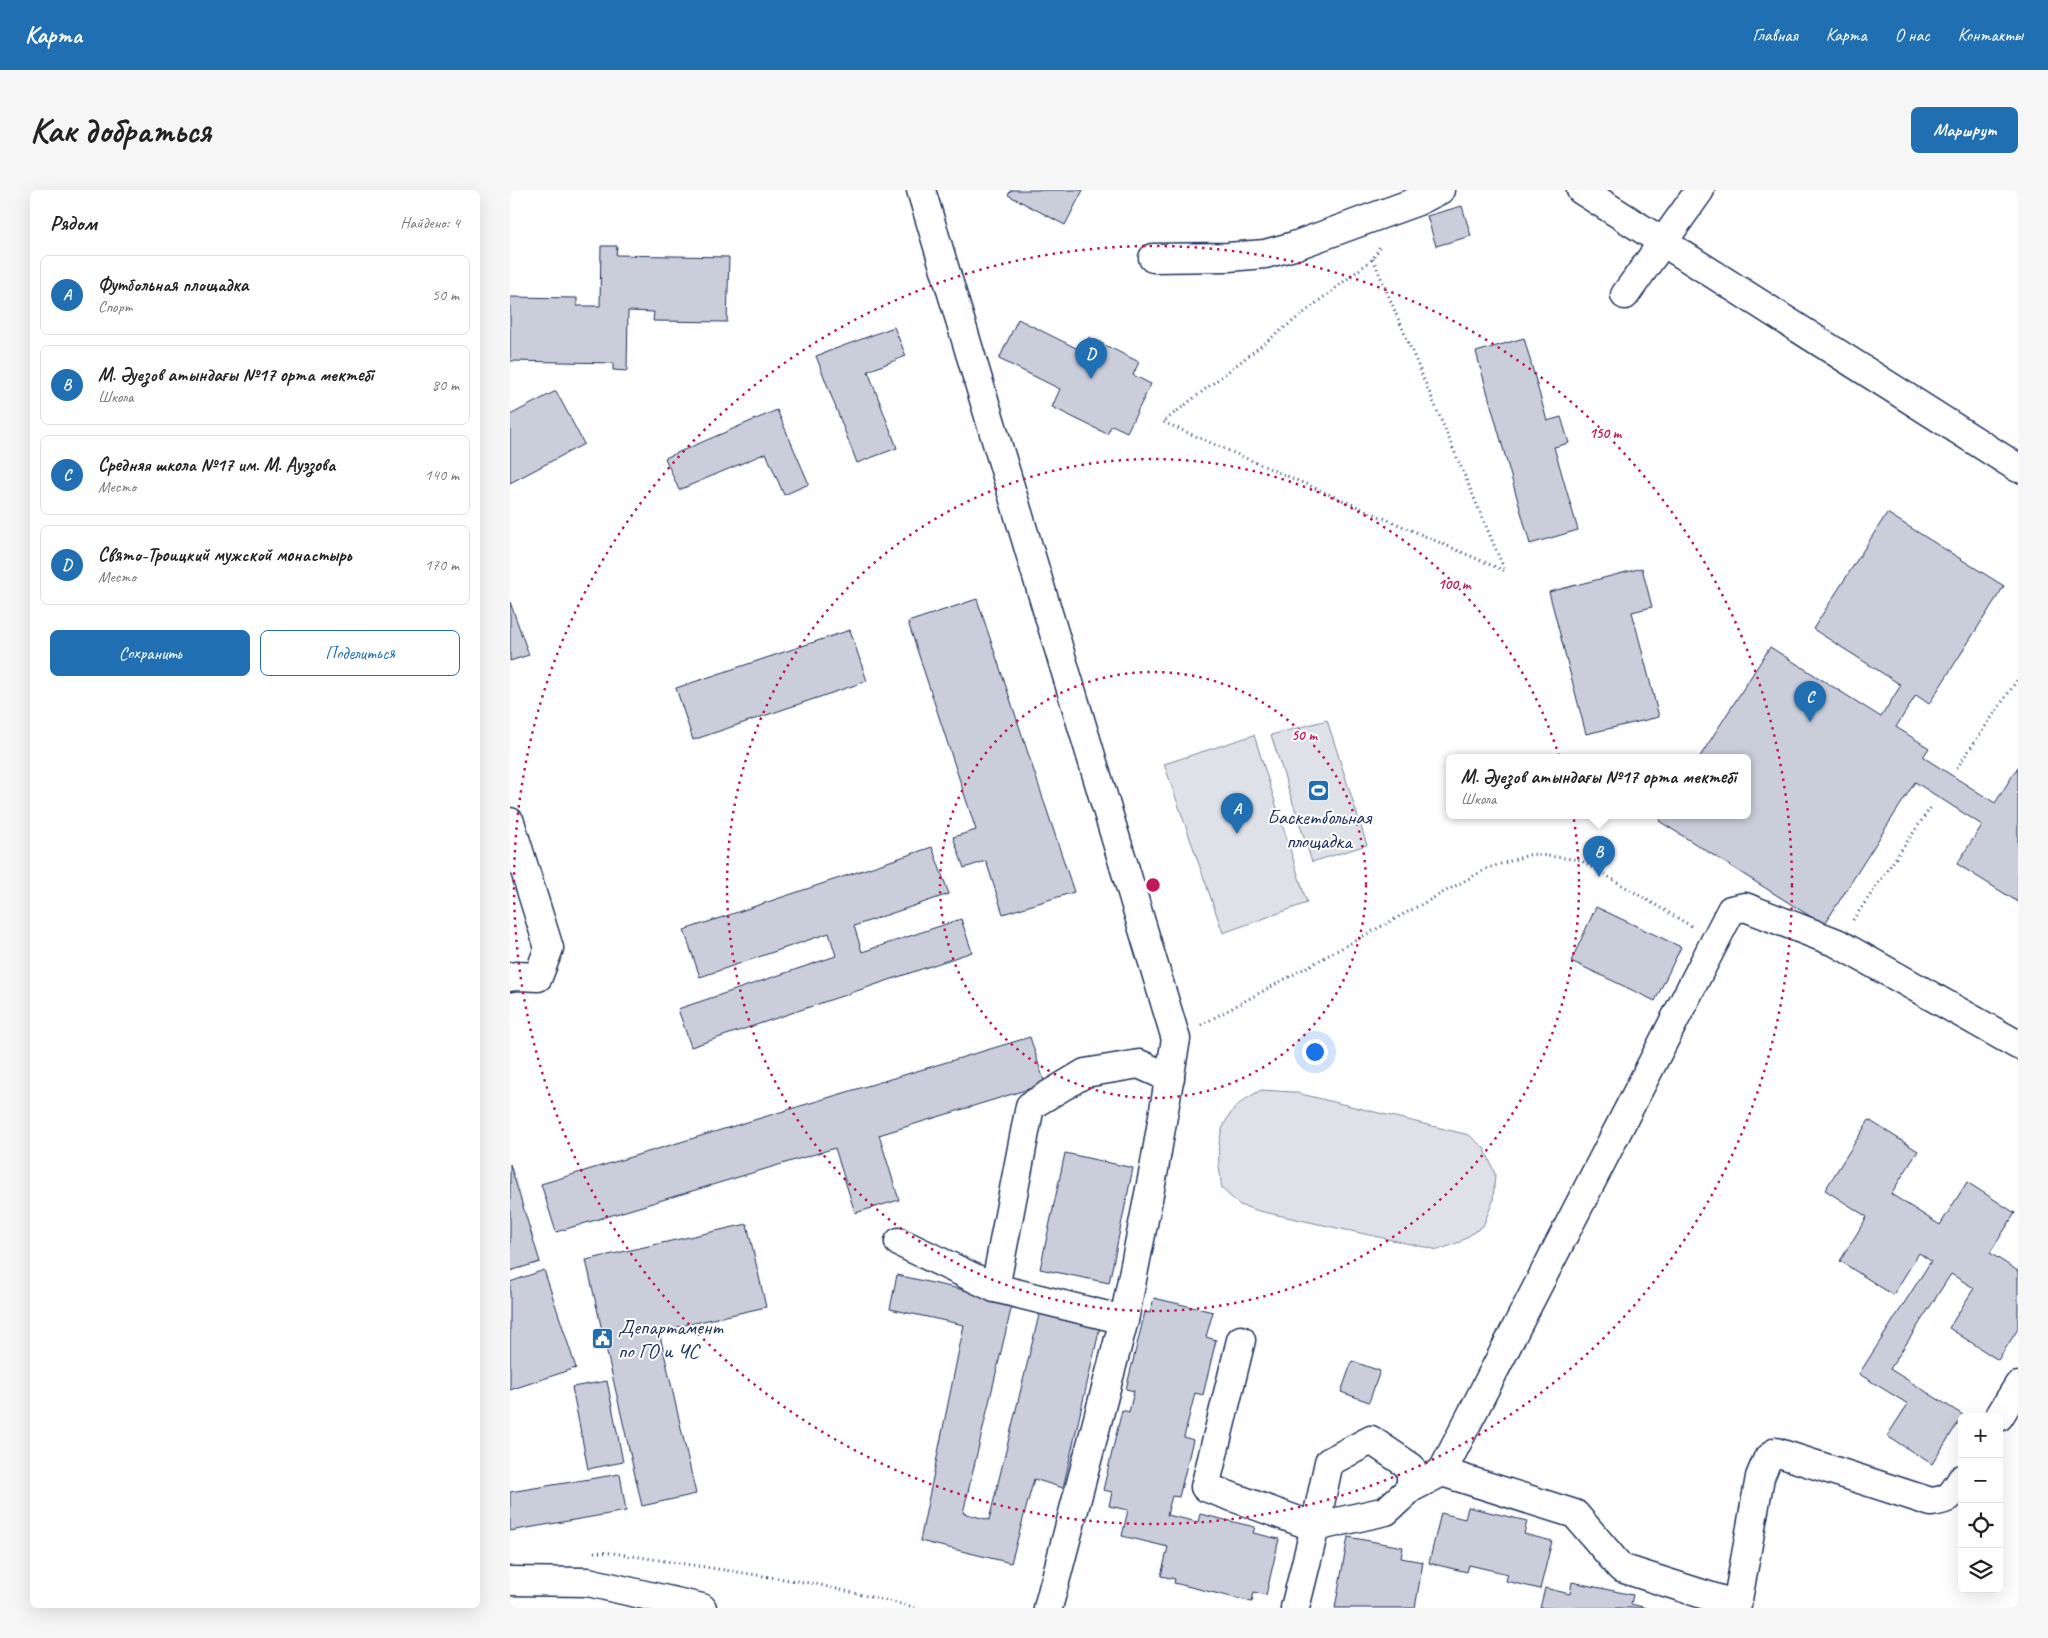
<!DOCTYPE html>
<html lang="ru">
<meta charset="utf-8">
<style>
:root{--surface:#fff;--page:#f6f6f6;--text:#222;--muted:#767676;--line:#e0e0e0;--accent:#1f6fb2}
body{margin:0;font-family:Caveat,sans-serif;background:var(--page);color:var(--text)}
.controls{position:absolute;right:15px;bottom:15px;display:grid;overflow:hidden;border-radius:8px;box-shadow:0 5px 20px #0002}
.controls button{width:45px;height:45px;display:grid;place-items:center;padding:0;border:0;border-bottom:1px solid var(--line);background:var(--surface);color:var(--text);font:25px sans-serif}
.you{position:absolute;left:804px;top:861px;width:18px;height:18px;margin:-12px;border:4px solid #fff;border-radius:50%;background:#1a73e8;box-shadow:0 0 0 8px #1a73e833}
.badge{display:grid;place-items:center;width:32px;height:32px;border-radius:50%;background:var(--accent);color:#fff;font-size:16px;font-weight:700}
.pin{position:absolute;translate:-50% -41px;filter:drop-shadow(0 1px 2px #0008)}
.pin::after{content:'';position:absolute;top:26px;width:18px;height:15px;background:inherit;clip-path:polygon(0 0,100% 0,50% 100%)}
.popup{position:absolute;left:936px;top:564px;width:305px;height:65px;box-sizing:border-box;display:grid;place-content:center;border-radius:8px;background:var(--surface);filter:drop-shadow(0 1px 4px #0005);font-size:16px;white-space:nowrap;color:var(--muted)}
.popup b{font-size:19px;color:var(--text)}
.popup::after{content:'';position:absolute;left:50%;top:100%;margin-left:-10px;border:10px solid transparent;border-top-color:var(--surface)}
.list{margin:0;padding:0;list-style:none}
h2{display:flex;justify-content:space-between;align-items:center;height:65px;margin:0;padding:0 20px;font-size:21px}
h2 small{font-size:16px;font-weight:400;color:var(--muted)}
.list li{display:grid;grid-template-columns:32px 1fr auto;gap:15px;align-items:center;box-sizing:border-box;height:80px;margin:0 10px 10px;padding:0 10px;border:1px solid var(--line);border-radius:8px}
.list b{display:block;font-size:19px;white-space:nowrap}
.list p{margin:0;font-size:16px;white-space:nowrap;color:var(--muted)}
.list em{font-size:16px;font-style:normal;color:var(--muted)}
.actions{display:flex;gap:10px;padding:15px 20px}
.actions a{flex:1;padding:11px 0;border:1px solid var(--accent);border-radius:8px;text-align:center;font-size:18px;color:var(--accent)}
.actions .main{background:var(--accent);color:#fff}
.icon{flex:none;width:28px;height:28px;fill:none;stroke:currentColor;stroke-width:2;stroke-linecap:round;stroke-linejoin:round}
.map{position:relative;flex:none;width:1508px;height:1418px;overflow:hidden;border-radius:8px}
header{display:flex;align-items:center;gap:30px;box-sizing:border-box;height:70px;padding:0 25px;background:var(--accent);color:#fff}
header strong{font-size:24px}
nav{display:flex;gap:28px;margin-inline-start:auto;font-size:18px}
.intro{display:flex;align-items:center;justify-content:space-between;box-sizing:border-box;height:120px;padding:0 30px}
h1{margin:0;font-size:35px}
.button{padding:12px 22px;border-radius:8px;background:var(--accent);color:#fff;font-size:18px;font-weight:700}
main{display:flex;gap:30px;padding:0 30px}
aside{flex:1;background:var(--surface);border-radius:8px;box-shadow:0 5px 20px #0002}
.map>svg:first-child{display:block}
</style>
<header>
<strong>Карта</strong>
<nav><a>Главная</a><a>Карта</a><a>О нас</a><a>Контакты</a></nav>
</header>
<div class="intro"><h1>Как добраться</h1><a class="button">Маршрут</a></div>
<main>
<aside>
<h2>Рядом<small>Найдено: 4</small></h2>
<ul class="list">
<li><span class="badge">A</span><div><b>Футбольная площадка</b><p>Спорт</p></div><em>50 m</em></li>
<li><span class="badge">B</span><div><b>М. Әуезов атындағы №17 орта мектебі</b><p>Школа</p></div><em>80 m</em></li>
<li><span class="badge">C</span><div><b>Средняя школа №17 им. М. Ауэзова</b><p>Место</p></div><em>140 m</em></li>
<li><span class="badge">D</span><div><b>Свято-Троицкий мужской монастырь</b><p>Место</p></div><em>170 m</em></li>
</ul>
<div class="actions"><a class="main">Сохранить</a><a>Поделиться</a></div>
</aside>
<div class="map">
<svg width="1508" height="1418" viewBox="0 0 1508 1418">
<rect width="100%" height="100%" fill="#fff"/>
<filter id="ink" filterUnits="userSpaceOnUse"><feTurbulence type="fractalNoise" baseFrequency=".02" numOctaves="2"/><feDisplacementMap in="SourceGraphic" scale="10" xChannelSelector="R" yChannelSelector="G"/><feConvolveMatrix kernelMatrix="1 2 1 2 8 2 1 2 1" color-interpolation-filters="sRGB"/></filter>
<g filter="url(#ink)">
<!-- green -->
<g fill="#dee1e7" stroke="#7c88a2">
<path d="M817 530 857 655 802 672 761 545Z"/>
<path d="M744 545 797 713 713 743 654 574Z"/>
<path d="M751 900 783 902 959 945 975 959 985 984 983 1011 973 1036 950 1052 928 1060 749 1021 730 1015 712 999C708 969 703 943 725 918 732 910 743 905 751 900Z"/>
</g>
<!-- building -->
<g fill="#caceda" stroke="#1b2f5e">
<path d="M501 0H573L555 35 498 5Z"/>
<path d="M952 16 961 46 926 56 917 26Z"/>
<path d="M91 56H107L106 65 219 67 217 132 143 131 144 122 118 121 117 181 103 180V173L0 171V107L67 108V116H90Z"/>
<path d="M508 129 572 161 579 147 629 172 623 185 641 194 617 242 602 235 597 244 542 217 550 199 489 169Z"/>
<path d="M384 137 396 166 358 181 387 258 347 273 306 166Z"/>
<path d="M1014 148 1037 231 1051 227 1059 253 1044 257 1068 340 1020 354 966 162Z"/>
<path d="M46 201 74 254 0 293V225Z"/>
<path d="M267 220 299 294 274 305 256 263 169 300 155 268Z"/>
<path d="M1377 323 1494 396 1419 514 1406 505 1386 537 1419 558 1413 567 1485 613 1508 577V712L1447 674 1472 635 1405 592 1314 735 1149 631 1152 626H1238V568H1189L1260 457 1371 527 1391 495 1303 439Z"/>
<path d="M1132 378 1142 417 1122 422 1149 527 1076 544 1039 402Z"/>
<path d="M467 409 564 702 493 724 476 671 454 678 443 647 466 640 398 432Z"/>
<path d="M0 412 19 465 0 471Z"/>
<path d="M340 440 357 491 183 550 166 498Z"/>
<path d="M422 657 439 704 344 736 352 762 451 729 462 762 181 857 168 819 326 766 319 743 190 787 174 740Z"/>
<path d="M1086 717 1171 757 1145 811 1061 771Z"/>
<path d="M520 847 535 894 369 945 389 1010 345 1023 325 958 46 1042 31 994Z"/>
<path d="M1359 930 1408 961 1381 1004 1430 1035 1457 992 1505 1023 1480 1063 1508 1081V1139L1488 1170 1439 1138 1464 1098 1441 1084 1380 1179 1453 1225 1422 1274 1377 1246 1398 1214 1349 1184 1421 1071 1409 1063 1383 1105 1330 1071 1357 1027 1315 1000Z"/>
<path d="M555 963 623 978 599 1093 530 1079Z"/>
<path d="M0 974 30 1072 0 1081Z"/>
<path d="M237 1034 256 1117 149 1141 186 1304 132 1316 76 1070Z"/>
<path d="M34 1080 66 1178 0 1200V1092Z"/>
<path d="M387 1085 503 1111 453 1323 479 1330 531 1117 591 1133 553 1298 524 1289 501 1373 410 1351 454 1135 380 1119Z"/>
<path d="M644 1108 703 1122 696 1147 706 1150 693 1205 685 1203 674 1247 683 1250 669 1307 662 1306 657 1325 688 1332 690 1324 745 1337 743 1343 769 1349 756 1405 744 1402 742 1412 664 1393 665 1389 651 1386 658 1357 612 1346 618 1320 599 1316 602 1302 593 1300 612 1220 619 1222 624 1201 616 1199 635 1122 640 1123Z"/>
<path d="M842 1171 870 1181 859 1212 831 1202Z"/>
<path d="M97 1191 113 1272 78 1279 62 1197Z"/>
<path d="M110 1284 116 1321 0 1341V1302Z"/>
<path d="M958 1317 1017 1331 1014 1344 1042 1351 1030 1399 996 1391 998 1384 959 1375 957 1382 919 1373 931 1323 955 1329Z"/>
<path d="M838 1347 893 1357 891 1368 913 1372 905 1418H825Z"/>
<path d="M1062 1392 1123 1405 1121 1414 1137 1418H1030L1035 1398 1060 1404Z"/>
</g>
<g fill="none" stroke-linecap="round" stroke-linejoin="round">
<defs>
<g id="minor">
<path d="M411 0 666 849 644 979 614 1130 538 1418"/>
<path d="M1071 0 1508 278"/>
<path d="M643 68 718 67 755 64 784 56 908 11 930 0"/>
<path d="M1115 105 1190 0"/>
<path d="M0 632 39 758 28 787 6 786 0 787"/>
<path d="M389 1052 485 1098 614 1130"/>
<path d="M485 1098 520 916 575 883 629 874 660 888"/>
<path d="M731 1150 695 1297 805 1337 819 1272 861 1250 901 1277V1298"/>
<path d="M1489 1227 1508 1196"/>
<path d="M932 1282 1221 720 1235 717 1327 753 1508 855"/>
<path d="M0 1391 78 1392 192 1418"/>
<path d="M785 1418 805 1337 876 1321 901 1298 932 1282 1065 1324 1111 1378 1227 1415 1250 1287 1257 1270 1266 1262 1421 1312C1440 1310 1442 1305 1452 1289"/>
</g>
</defs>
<!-- minor casing -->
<use href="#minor" stroke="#1b2f5e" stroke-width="31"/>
<!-- path -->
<g stroke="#1b2f5e" stroke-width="3" stroke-dasharray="1 4" stroke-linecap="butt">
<path d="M863 69 995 381 653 232 863 69 870 56"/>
<path d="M1447 578 1508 489"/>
<path d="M1343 730 1421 617"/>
<path d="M691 835 978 678 1022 664 1070 670 1181 736"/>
<path d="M84 1362 103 1363 306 1394 408 1418"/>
</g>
<!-- minor -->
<use href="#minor" stroke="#fff" stroke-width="28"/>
</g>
</g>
<!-- distance rings -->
<g fill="none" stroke="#c2185b" stroke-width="2.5" stroke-dasharray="2.5 5">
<circle cx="643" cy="695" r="213"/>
<circle cx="643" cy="695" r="426"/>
<circle cx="643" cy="695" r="639"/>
</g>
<!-- icons -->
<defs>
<symbol id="stadium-square" viewBox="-11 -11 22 22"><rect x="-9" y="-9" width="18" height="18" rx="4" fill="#1f6fb2" stroke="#fff"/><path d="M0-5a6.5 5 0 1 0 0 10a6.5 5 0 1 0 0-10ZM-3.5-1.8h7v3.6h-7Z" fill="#fff"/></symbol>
<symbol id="civic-square" viewBox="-11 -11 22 22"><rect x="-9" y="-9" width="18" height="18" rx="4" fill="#1f6fb2" stroke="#fff"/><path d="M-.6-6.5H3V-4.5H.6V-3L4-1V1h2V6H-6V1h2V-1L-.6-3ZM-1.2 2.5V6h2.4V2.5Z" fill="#fff"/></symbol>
</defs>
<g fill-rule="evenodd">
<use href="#stadium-square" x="796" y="588" width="25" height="25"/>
<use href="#civic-square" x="80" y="1136" width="25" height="25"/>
</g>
<g text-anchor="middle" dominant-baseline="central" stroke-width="4" stroke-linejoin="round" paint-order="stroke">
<!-- poi labels -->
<g font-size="21" fill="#1b2f5e" stroke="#fff">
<text x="809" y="627">Баскетбольная<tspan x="809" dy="24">площадка</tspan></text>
<text x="108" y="1137" text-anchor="start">Департамент<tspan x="108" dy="24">по ГО и ЧС</tspan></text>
</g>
</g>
<circle cx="643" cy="695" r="8" fill="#c2185b" stroke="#fff" stroke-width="2.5"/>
<g font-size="15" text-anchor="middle" font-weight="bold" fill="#c2185b" stroke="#fff" stroke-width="4" stroke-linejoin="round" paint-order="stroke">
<text x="1095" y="248">150 m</text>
<text x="944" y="399">100 m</text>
<text x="794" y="550">50 m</text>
</g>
</svg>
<div class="controls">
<button>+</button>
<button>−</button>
<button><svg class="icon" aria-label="locate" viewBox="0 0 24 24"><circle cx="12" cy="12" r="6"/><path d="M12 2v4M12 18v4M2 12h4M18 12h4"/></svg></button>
<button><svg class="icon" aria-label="layers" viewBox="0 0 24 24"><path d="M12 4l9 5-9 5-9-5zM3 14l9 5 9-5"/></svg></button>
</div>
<div class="you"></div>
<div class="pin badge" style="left:727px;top:644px">A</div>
<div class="pin badge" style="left:1089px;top:687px">B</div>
<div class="popup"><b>М. Әуезов атындағы №17 орта мектебі</b>Школа</div>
<div class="pin badge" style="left:1300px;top:532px">C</div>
<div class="pin badge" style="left:581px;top:189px">D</div>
</div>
</main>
